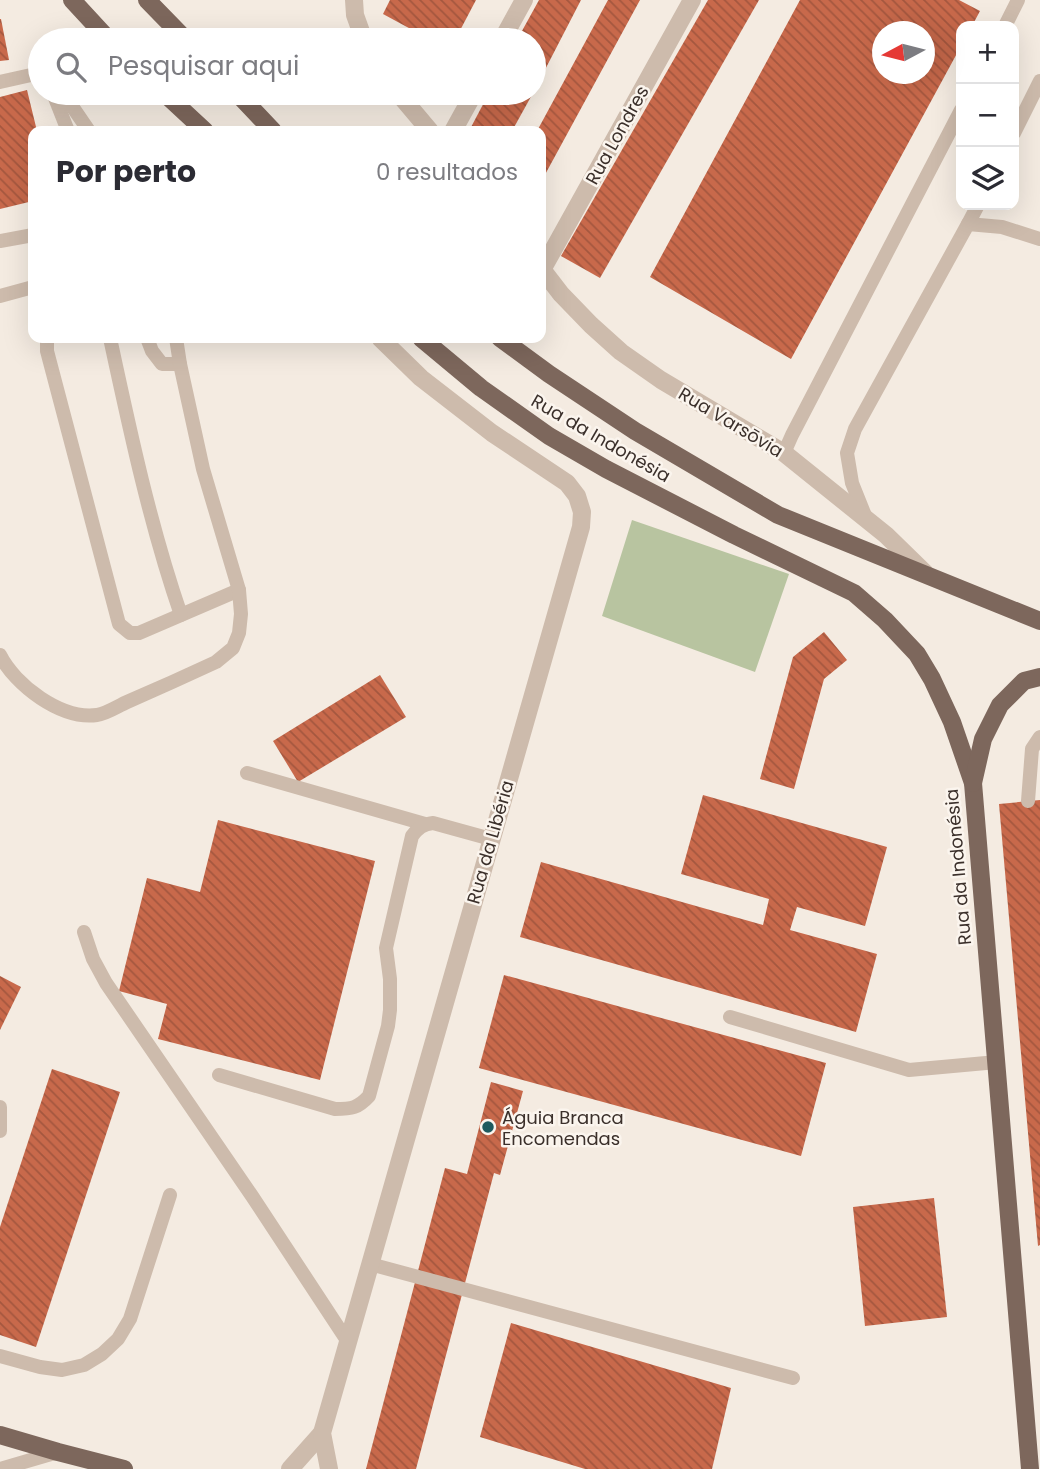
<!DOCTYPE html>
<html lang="pt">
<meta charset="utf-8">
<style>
:root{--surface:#fff;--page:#f7f7f7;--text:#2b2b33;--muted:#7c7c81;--line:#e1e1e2}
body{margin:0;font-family:Poppins,sans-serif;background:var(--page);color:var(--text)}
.controls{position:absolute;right:21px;top:21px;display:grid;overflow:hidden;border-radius:14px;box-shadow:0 7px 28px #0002}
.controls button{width:63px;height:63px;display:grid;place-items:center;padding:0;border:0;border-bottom:2px solid var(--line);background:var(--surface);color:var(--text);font:35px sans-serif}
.compass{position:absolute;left:872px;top:21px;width:63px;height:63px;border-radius:50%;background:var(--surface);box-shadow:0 7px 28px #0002;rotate:263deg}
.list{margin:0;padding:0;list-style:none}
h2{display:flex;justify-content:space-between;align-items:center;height:91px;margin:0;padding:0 28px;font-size:30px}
h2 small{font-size:23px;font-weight:400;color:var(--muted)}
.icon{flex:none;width:38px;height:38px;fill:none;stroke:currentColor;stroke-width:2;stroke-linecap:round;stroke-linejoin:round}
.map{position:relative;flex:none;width:1040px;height:1469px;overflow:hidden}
.search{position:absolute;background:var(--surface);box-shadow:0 7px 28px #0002;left:28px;top:28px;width:518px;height:77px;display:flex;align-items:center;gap:18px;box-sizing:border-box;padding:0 24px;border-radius:38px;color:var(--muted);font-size:26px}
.panel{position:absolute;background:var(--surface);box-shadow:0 7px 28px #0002;left:28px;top:126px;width:518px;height:217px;border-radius:14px}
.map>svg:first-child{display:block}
</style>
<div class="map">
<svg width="1040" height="1469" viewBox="0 0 1040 1469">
<defs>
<pattern id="building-back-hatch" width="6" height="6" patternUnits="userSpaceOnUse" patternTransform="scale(1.75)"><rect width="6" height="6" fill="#c8694b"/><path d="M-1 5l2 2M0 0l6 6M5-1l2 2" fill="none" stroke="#a4573f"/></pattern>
</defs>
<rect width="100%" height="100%" fill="#f4ebe1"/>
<!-- grass -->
<path fill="#b8c4a0" d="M632 520 789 574 755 672 602 616Z"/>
<!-- building -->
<g fill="url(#building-back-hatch)" fill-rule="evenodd">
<path d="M390 0H476L455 40H431L383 14Z"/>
<path d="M539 0H581L534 91V40H517Z"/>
<path d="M608 0H640L541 182V131H537Z"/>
<path d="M708 0H759L600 278 561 256Z"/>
<path d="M800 0H959L980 11 972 26H961V46L791 359 650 277ZM883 32H925V74H883Z"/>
<path d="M0 19H1L9 60 0 61Z"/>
<path d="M27 90 37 131H33V201L0 209V97Z"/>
<path d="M489 93H533L512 131H469Z"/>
<path d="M824 632 847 660 824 679 794 789 760 779 793 657Z"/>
<path d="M380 675 406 717 298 782 273 741Z"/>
<path d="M703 795 887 847 865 926 797 907 790 930 877 954 856 1032 520 937 541 862 763 925 769 899 681 874Z"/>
<path d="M1040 800V1245L1038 1246 999 804Z"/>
<path d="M218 820 375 861 320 1080 158 1039 167 1004 119 991 147 878 200 892Z"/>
<path d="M504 975 826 1063 801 1156 479 1068Z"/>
<path d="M0 976 21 987 0 1030Z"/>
<path d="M52 1069 120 1092 36 1347 0 1335V1227Z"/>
<path d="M491 1082 523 1091 500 1175 494 1173 416 1469H366L445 1168 467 1174Z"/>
<path d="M934 1198 947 1317 865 1326 853 1207Z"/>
<path d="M511 1323 731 1388 712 1469H585L480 1437Z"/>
</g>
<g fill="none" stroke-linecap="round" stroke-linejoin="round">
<!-- lane -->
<g stroke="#cdbbac" stroke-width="14">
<path d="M1005 26 1018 0"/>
<path d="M0 82 40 73"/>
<path d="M53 93 68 131"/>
<path d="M63 93 89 131"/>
<path d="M1014 133 1040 81"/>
<path d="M968 224 978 205"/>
<path d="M0 241 33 235"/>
<path d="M0 296 33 287"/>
<path d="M47 338V351L119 624 130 633H139L239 590"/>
<path d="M110 338C130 431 150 525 181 615"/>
<path d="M147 338 152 351 162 364H180"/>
<path d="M784 453 792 435 961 110"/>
<path d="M866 518 852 483 847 453 855 429 968 224 1002 227 1040 239"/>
<path d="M0 655C15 685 61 720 97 715 106 714 118 706 127 702 157 689 186 676 216 662L233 648 239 633 241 614 239 590 203 469 180 364 176 338"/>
<path d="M247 773 425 824"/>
<path d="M1028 801 1032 749 1040 737"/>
<path d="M84 932 93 959 106 983 252 1196 348 1342"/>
<path d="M730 1017 909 1070 997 1062"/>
<path d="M219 1075 335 1109C352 1109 358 1108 369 1096L388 1026 390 1010V979L386 948 412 836C418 828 423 824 433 823L491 839"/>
<path d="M0 1107V1131"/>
<path d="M370 1264 793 1378"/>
<path d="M0 1356 40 1367 62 1370 84 1365 102 1354 118 1339 130 1319 170 1195"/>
<path d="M0 1469 58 1452"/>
</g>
<!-- street -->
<g stroke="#cdbbac" stroke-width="18">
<path d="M354 0 355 15 364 40"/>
<path d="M502 40 524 0"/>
<path d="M398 93 430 131"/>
<path d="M453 131 474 93"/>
<path d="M541 268 561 294 591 325 621 352 661 380 784 453 886 535 925 573"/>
<path d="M542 270 692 0"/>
<path d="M290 1469 322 1433"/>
<path d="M329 1469 322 1433 581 527 582 512 577 496 567 483 492 433 421 378 380 338"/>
</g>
<!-- primary -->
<g stroke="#7d675c" stroke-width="18">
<path d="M72 0 109 40"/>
<path d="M147 0 186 40"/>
<path d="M164 93 205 131"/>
<path d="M237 93 273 131"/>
<path d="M421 338 481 388 549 436 606 469 734 535 854 593 885 620 917 654 932 679 952 722 973 783 1030 1469"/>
<path d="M500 338 549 374 635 431 778 515 1040 621"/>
<path d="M973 783 983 739 1000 705 1024 681 1040 677"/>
<path d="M0 1435 58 1452 124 1469"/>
</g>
</g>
<!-- markers -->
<circle fill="#1f5a5e" stroke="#fbf5ee" stroke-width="2.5" cx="488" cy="1127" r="7"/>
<g text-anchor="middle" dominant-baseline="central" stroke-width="5" stroke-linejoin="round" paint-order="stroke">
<!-- street labels -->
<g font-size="18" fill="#3b302b" stroke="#fbf5ee">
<text transform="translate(617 135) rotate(-61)">Rua Londres</text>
<text transform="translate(731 422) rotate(31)">Rua Varsōvia</text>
<text transform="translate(601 438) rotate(30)">Rua da Indonésia</text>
<text transform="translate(490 842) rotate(-74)">Rua da Libéria</text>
<text transform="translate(958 867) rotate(-95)">Rua da Indonésia</text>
</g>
<!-- poi labels -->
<g font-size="18" fill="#3b302b" stroke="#fbf5ee" text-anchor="start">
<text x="502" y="1117">Águia Branca<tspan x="502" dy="21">Encomendas</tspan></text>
</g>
</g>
</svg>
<div class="controls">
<button>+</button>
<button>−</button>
<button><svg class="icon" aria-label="layers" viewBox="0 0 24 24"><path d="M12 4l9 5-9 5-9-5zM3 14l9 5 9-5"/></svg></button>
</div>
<svg class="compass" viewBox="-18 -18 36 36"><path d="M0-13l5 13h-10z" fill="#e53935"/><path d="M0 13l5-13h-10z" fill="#7c7c81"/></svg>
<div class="search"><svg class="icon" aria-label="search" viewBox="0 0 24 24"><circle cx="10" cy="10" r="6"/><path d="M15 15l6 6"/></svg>Pesquisar aqui</div>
<section class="panel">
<h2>Por perto<small>0 resultados</small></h2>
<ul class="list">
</ul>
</section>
</div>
